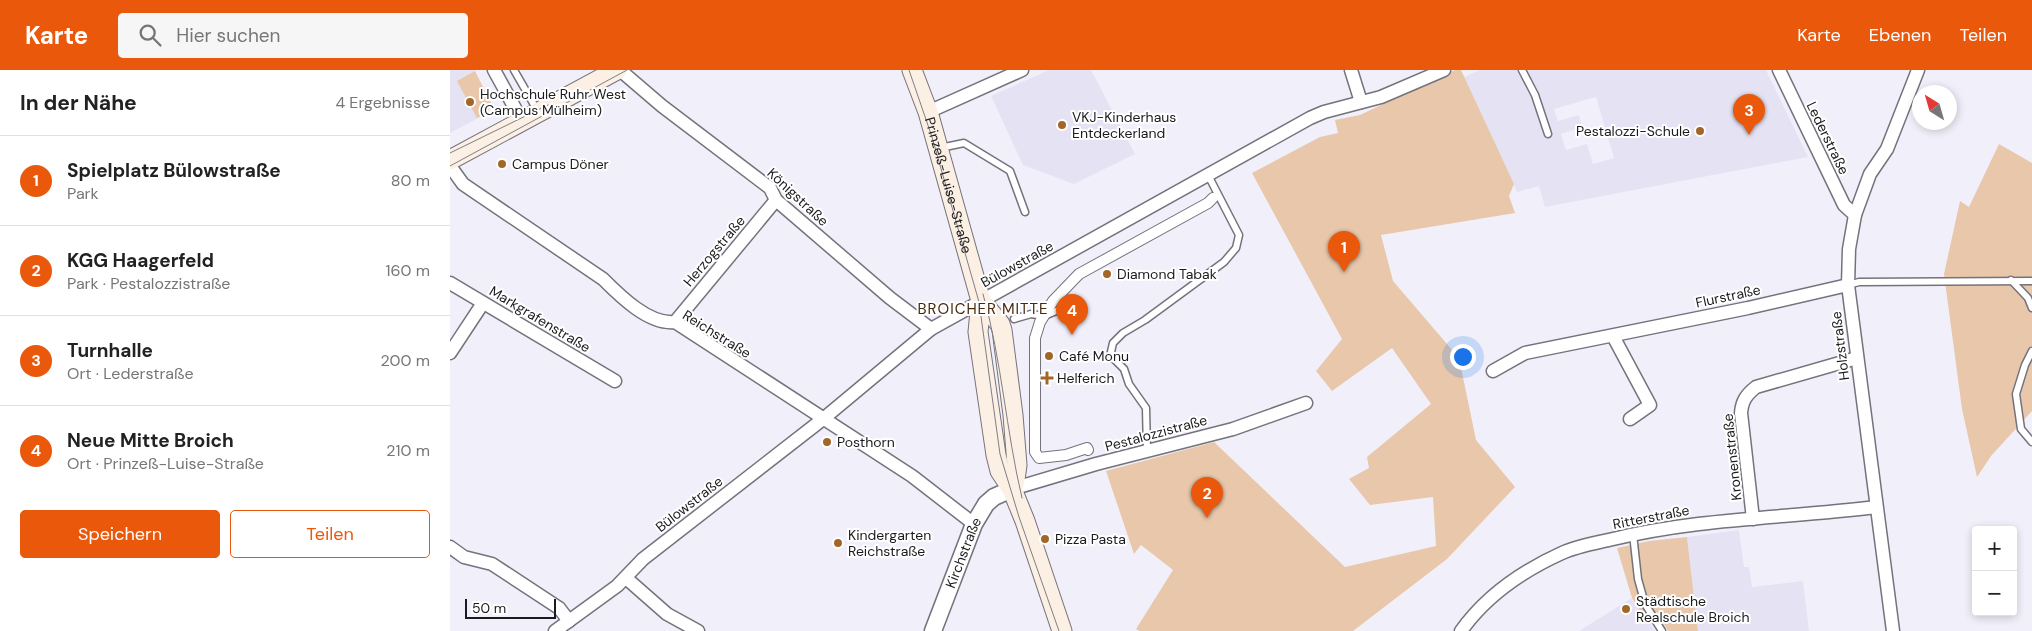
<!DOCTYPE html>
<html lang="de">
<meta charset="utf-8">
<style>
:root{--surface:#fff;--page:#f6f6f6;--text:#222;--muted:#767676;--line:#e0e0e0;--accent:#ea580c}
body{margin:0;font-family:"DM Sans",sans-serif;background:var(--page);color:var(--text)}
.controls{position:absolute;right:15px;bottom:15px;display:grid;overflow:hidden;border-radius:5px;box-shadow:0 2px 8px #0003}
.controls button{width:45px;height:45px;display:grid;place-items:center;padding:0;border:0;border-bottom:1px solid var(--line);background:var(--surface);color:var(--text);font:25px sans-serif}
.compass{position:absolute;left:1462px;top:15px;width:45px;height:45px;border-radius:50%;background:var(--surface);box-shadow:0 2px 8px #0003;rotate:323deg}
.scale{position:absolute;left:15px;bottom:12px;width:91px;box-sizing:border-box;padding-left:5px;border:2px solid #1b1b1e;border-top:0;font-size:14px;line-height:18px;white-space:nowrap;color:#1b1b1e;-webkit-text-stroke:4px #fff;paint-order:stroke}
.you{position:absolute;left:1012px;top:286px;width:18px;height:18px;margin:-12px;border:4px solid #fff;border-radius:50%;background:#1a73e8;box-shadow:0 0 0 8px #1a73e833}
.badge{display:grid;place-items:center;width:32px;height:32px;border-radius:50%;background:var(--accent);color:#fff;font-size:16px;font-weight:700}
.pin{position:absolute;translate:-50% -41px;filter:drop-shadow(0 1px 2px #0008)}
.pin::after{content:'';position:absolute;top:26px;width:18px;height:15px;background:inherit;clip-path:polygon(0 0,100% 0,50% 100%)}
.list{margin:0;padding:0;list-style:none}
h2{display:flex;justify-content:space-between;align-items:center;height:65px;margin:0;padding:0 20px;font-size:21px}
h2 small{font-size:16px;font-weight:400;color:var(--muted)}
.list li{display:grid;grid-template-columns:32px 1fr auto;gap:15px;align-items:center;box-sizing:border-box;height:90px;padding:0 20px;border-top:1px solid var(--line)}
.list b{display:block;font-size:19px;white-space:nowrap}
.list p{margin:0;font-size:16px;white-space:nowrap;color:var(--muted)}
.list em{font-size:16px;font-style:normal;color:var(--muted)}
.actions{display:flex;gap:10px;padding:15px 20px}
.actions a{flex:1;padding:11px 0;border:1px solid var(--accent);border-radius:5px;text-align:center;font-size:18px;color:var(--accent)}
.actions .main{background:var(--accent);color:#fff}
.icon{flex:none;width:28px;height:28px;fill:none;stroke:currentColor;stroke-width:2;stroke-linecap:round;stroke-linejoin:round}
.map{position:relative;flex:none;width:1582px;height:561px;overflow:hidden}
header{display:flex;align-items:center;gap:30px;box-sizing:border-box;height:70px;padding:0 25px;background:var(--accent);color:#fff}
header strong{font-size:24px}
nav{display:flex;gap:28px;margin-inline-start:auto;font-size:18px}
.search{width:350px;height:45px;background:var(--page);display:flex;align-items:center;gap:12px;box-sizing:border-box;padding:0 18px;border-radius:5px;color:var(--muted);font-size:19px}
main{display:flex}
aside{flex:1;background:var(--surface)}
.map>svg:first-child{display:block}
</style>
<header>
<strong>Karte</strong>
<div class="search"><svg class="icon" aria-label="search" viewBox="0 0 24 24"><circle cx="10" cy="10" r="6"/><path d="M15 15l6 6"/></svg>Hier suchen</div>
<nav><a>Karte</a><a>Ebenen</a><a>Teilen</a></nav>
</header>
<main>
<aside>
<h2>In der Nähe<small>4 Ergebnisse</small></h2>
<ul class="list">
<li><span class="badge">1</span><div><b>Spielplatz Bülowstraße</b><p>Park</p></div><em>80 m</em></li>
<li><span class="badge">2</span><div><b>KGG Haagerfeld</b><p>Park · Pestalozzistraße</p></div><em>160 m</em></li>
<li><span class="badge">3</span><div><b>Turnhalle</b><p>Ort · Lederstraße</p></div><em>200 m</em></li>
<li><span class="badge">4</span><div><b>Neue Mitte Broich</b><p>Ort · Prinzeß-Luise-Straße</p></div><em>210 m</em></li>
</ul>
<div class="actions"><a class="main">Speichern</a><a>Teilen</a></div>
</aside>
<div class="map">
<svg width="1582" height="561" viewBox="0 0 1582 561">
<rect width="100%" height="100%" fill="#f1f0fa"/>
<!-- built -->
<g fill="#e5e2f4" fill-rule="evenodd">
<path d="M0 0H24L41 33 40 39 36 44 0 63Z"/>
<path d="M599 0H641L685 84 624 114 573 95 541 26Z"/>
<path d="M1030 0H1316L1358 87 1095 137 1089 116 1067 122 1014 7ZM1146 27 1164 88 1143 94 1137 74 1116 80 1111 64 1132 57 1129 45 1108 51 1104 39Z"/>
<path d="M1289 460 1294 497H1299L1302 517 1353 511 1359 561H1248L1237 467Z"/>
<path d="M1182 528 1205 561H1129Z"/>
</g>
<!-- green -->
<g fill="#e9c7ab">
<path d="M1005 0H1011L1064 114 1059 126 1065 143 931 165 943 211 1009 288 1026 370 1065 417 997 489 903 561H689L686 559 723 500 691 475 684 484 656 401 764 372 895 497 986 476 983 427 920 435 899 409 919 398 917 387 981 334 942 278 882 321 866 301 892 269 802 103 870 67 888 63 885 50 910 45Z"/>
<path d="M25 1 41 33 38 42 27 48 7 11Z"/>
<path d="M1549 74 1582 93V341L1541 386 1527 407 1512 339 1494 204 1510 131 1519 137Z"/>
<path d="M1237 467 1248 561H1218L1207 542 1197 551 1182 528 1167 478 1199 471Z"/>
</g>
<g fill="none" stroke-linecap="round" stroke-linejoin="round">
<defs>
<g id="service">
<path d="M64 0 87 40"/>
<path d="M1072 0 1085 25 1098 64"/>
<path d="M490 78 514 73 560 101 575 142"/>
<path d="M1561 210 1578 228 1582 238"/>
<path d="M1398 215 1409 212 1582 211"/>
<path d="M564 249 581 244 594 246 628 232"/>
<path d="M1582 281 1575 295 1566 324 1571 359 1582 372"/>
<path d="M697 381 696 338 679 314 674 299 664 289 661 282 663 273 673 263 695 250 774 192 786 178 789 165 758 105"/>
<path d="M1183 464 1188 509 1195 534 1212 561"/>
</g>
<path id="pedestrian" d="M638 380 637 378 616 385 589 388 585 382V268L590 252 603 231 629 204 758 133 763 128"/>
<g id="minor">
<path d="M44 0 72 51"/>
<path d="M170 0 212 36 320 118 326 130 440 228 481 259"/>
<path d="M901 0 911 32"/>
<path d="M1329 0 1394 135 1405 145"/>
<path d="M478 42 572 0"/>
<path d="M0 96 13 114 153 209C170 226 199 255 225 252L462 406 524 454"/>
<path d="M0 213 165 311"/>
<path d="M225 252 326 130"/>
<path d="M1163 266 1200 335 1180 349"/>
<path d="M0 283 33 233"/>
<path d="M1043 301 1075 283 1298 238 1398 215"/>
<path d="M562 419 646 394 783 359 856 333"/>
<path d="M1303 449 1291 343C1292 331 1296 325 1306 317L1407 288"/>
<path d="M0 477 14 487 42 494 109 538 119 551"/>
<path d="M176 508 217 544 248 561"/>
<path d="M105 561 167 516 193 489 373 349 481 259 860 48 874 42 931 27 994 0"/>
<path d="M1011 561C1036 526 1072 501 1112 483 1127 476 1146 473 1163 469 1249 448 1338 448 1426 437"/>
<path d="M1443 561 1398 215 1399 179 1405 145 1420 104 1437 79 1468 0"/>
</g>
<g id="tertiary">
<path id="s1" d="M483 561 524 454 536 434 544 427 562 419"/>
</g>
<g id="secondary">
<path id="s2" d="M462 0 478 42 531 231 528 262 546 385 550 401 562 419 575 451 612 561"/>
<path d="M0 90 167 0"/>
<path d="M531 231 550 254 552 260 563 345 567 395 565 410 562 419"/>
</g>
</defs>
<!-- service casing -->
<use href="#service" stroke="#74727b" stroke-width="9"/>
<!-- pedestrian casing -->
<use href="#pedestrian" stroke="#74727b" stroke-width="12"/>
<!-- minor casing -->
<use href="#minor" stroke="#74727b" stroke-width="15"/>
<!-- tertiary casing -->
<use href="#tertiary" stroke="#74727b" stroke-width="19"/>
<!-- secondary casing -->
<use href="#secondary" stroke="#74727b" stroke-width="21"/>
<!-- service -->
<use href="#service" stroke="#fff" stroke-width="6"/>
<!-- pedestrian -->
<use href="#pedestrian" stroke="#fff" stroke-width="10"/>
<!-- minor -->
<use href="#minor" stroke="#fff" stroke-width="12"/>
<!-- tertiary -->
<use href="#tertiary" stroke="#fff" stroke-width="16"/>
<!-- secondary -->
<use href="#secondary" stroke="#fcefe4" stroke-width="19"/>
<!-- tram -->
<g stroke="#7f7f85" stroke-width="1">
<path d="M459 0 482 67 529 232 550 384 569 447 609 561"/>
<path d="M0 83 98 35"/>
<path d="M0 96 177 0"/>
<path d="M533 224C552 291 556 361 572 428"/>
</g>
</g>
<!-- markers -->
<g fill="#a36629" stroke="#fff" stroke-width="2">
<circle cx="20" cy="32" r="5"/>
<circle cx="612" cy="55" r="5"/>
<circle cx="1250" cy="61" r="5"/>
<circle cx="52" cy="94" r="5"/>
<circle cx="657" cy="204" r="5"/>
<circle cx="599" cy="286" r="5"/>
<path d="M594.5 300.5h5v5h5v5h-5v5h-5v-5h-5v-5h5z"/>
<circle cx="377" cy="372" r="5"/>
<circle cx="595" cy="469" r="5"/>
<circle cx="388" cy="473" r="5"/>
<circle cx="1176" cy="539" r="5"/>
</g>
<g text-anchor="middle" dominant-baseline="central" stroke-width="4" stroke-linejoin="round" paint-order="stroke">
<!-- poi labels -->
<g font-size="14" fill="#1b1b1e" stroke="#fff" text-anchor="start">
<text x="30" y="24">Hochschule Ruhr West<tspan x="30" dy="16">(Campus Mülheim)</tspan></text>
<text x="622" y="47">VKJ-Kinderhaus<tspan x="622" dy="16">Entdeckerland</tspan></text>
<text x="1240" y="61" text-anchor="end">Pestalozzi-Schule</text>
<text x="62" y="94">Campus Döner</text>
<text x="667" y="204">Diamond Tabak</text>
<text x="609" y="286">Café Monu</text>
<text x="607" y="308">Helferich</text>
<text x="387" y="372">Posthorn</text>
<text x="398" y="465">Kindergarten<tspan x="398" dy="16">Reichstraße</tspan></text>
<text x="605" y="469">Pizza Pasta</text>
<text x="1186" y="531">Städtische<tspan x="1186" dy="16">Realschule Broich</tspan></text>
</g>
<!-- street labels -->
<g font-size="14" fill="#1b1b1e" stroke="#fff">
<text transform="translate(1378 68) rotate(64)">Lederstraße</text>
<text stroke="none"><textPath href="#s2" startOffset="121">Prinzeß-Luise-Straße</textPath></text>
<text transform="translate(348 127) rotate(43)">Königstraße</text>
<text transform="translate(264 181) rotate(-50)">Herzogstraße</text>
<text transform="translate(567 194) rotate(-29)">Bülowstraße</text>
<text transform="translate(1278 226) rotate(-12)">Flurstraße</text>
<text transform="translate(90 249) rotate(31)">Markgrafenstraße</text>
<text transform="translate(267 264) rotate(32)">Reichstraße</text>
<text transform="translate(1390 276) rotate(-97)">Holzstraße</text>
<text transform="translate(706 363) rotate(-15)">Pestalozzistraße</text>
<text transform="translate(1282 387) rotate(-96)">Kronenstraße</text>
<text transform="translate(239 434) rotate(-38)">Bülowstraße</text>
<text transform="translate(1201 447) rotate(-11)">Ritterstraße</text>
<text stroke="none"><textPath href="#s1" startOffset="84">Kirchstraße</textPath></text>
</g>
<!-- neighbourhood labels -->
<g font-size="15" letter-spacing="1" fill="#472a0d" stroke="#fff">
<text x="533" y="239">BROICHER MITTE</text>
</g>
</g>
</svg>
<div class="controls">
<button>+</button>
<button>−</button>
</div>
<svg class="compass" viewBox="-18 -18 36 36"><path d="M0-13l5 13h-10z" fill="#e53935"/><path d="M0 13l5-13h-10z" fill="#767676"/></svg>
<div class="scale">50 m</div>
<div class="you"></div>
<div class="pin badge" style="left:894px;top:202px">1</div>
<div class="pin badge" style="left:757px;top:448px">2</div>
<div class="pin badge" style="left:1299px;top:65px">3</div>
<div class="pin badge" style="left:622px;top:265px">4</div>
</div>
</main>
